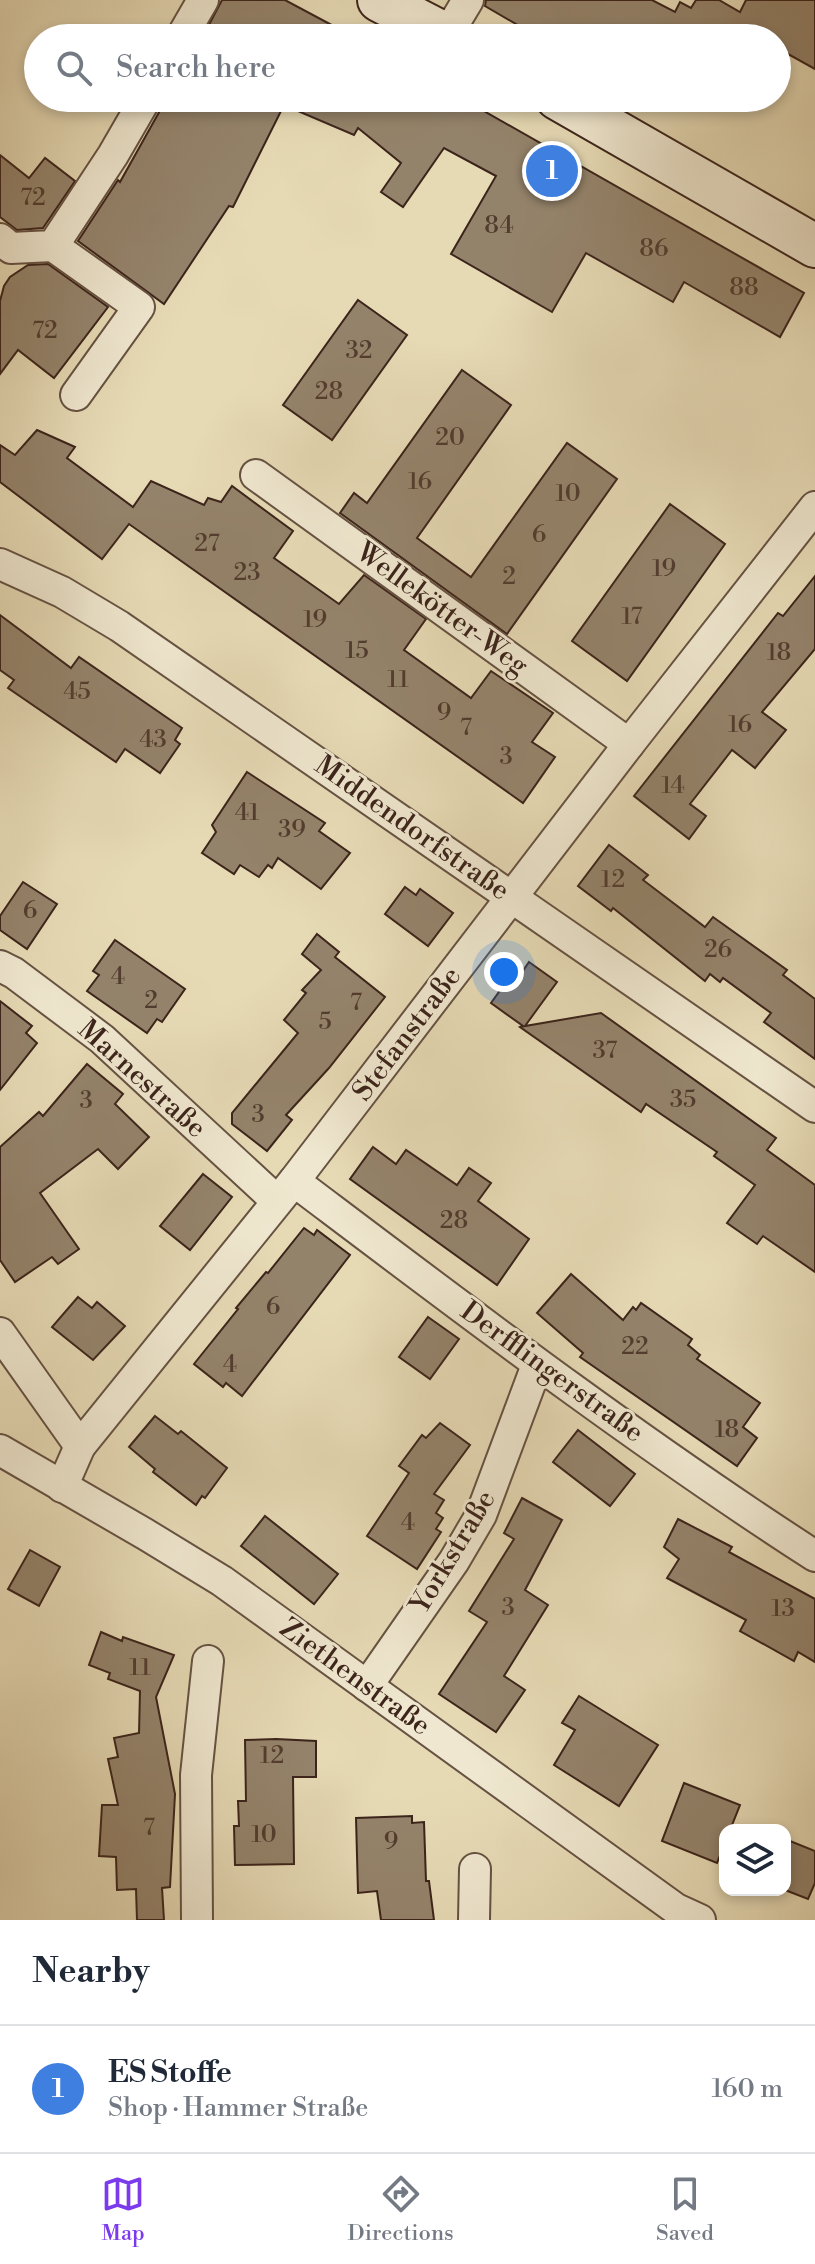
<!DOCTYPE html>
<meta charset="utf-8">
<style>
:root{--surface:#fff;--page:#f2f2f3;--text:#1f2937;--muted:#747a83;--line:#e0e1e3;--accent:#7c3aed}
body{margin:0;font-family:"Libre Bodoni",serif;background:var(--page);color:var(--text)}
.controls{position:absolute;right:24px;bottom:24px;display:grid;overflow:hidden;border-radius:16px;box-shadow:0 4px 12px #0003}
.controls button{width:72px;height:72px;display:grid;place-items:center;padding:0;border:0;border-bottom:2px solid var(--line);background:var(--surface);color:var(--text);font:40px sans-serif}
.you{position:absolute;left:504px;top:972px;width:28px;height:28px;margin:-20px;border:6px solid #fff;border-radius:50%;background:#1a73e8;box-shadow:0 0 0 12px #1a73e833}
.badge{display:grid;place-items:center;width:52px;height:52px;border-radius:50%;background:var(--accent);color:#fff;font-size:26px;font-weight:700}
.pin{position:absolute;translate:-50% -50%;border:4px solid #fff;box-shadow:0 2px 8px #0006}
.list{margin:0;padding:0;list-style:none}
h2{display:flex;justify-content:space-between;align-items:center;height:104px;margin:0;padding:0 32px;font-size:34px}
h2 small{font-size:26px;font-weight:400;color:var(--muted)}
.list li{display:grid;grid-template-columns:52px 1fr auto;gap:24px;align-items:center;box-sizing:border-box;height:128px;padding:0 32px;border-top:2px solid var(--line)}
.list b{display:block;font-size:30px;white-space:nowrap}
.list p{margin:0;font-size:26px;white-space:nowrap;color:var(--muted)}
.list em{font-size:26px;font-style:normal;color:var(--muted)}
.icon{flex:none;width:44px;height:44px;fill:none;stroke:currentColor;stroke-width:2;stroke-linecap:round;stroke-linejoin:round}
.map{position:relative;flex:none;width:815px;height:1920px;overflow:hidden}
.search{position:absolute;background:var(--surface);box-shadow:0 4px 12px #0003;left:24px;right:24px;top:24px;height:88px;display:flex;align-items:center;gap:20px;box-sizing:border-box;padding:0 28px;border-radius:44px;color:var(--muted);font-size:30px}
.sheet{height:232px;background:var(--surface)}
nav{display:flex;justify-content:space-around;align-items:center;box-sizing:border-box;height:112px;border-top:2px solid var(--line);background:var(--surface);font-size:22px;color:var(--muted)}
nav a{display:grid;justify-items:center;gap:4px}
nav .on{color:var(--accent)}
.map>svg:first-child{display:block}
</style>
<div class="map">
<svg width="815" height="1920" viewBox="0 0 815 1920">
<rect width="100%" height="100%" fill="#e6dab5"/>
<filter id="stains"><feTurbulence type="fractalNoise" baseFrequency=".0025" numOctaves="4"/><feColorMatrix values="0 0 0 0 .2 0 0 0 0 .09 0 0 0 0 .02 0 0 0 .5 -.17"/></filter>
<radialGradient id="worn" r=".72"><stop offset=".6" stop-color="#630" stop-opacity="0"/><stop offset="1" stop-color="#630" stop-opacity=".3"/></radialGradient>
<!-- building -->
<g fill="#94836b" stroke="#3c241b" stroke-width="2">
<path d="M222 0H285L356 38H202Z"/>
<path d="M486 0H652L675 12 680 2 691 8 696 0H719L740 12 746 0H815V69L777 48V38H540L485 6Z"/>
<path d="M167 98H461L804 293 780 337 684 282 673 302 586 253 552 312 451 254 496 176 444 148 403 207 381 192 401 163 358 128 354 135 284 105 233 207 229 206 164 304 78 241 118 180 120 182Z"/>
<path d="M0 155 29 178 45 158 75 181 43 228 17 230 0 217Z"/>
<path d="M48 264 108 307 54 378 18 350 0 374V301L4 286 10 277 28 265Z"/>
<path d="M358 300 407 335 332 440 283 405Z"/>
<path d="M462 370 511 405 417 538 471 577 567 443 617 479 507 634 340 513 354 493 367 503Z"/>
<path d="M37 430 75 447 67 458 133 507 151 481 204 505 208 498 221 502 232 486 293 531 274 558 339 604 364 575 426 619 404 650 471 698 491 671 553 713 532 742 555 757 523 803 129 524 102 559 0 482V445L15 455Z"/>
<path d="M670 504 725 544 627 681 572 641Z"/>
<path d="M815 576V649L762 712 786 730 755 768 732 750 690 804 706 816 689 839 634 796 778 613 783 616Z"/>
<path d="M0 615 71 668 79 657 182 728 175 740 180 744 160 773 125 749 116 762 8 688 14 680 0 670Z"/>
<path d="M247 772 325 823 319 831 350 853 321 889 278 858 272 868 268 865 259 877 240 865 234 874 202 853 216 832 212 825Z"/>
<path d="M609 845 648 875 643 880 705 927 713 917 787 970 783 975 815 999V1059L764 1022 771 1013 723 978 720 982 710 974 705 981 613 908 611 911 578 886Z"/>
<path d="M23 882 57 904 27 949 0 930V916Z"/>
<path d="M405 887 416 895 420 889 453 913 428 946 385 914Z"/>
<path d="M317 934 339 952 335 957 385 997 329 1068 286 1115 292 1120 267 1151 232 1124V1113L298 1033 284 1020 306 993 302 990 321 970 302 954Z"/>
<path d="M115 940 185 989 162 1022 157 1019 147 1033 87 991 99 975 93 971Z"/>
<path d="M529 962 557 982 525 1026 601 1013 776 1138 767 1150 815 1185V1272L763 1236 757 1244 727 1223 755 1185 714 1156 717 1152 646 1104 641 1112 520 1027 523 1026 491 1003 514 971 520 975Z"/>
<path d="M0 1001 32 1026 26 1033 37 1043 0 1090Z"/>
<path d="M87 1064 123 1094 115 1104 149 1137 118 1169 98 1149 40 1193 79 1249 58 1264 52 1257 15 1282 0 1260V1147L39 1112 43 1116Z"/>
<path d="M373 1147 396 1164 406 1150 457 1185 469 1168 491 1183 478 1201 529 1239 497 1285 350 1179Z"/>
<path d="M203 1174 232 1197 190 1250 160 1226Z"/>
<path d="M304 1228 314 1235 317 1230 350 1255 242 1396 226 1383 223 1387 194 1364 238 1309 236 1308 266 1272 268 1273Z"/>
<path d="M571 1274 623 1320 633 1307 636 1310 641 1303 692 1339 688 1345 700 1355 697 1359 760 1403 743 1427 757 1438 737 1466 580 1357 583 1353 537 1313Z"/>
<path d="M78 1297 92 1308 97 1302 125 1326 93 1360 52 1327Z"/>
<path d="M428 1317 459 1339 430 1379 399 1357Z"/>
<path d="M155 1416 178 1434 181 1431 227 1468 205 1498 202 1496 196 1505 153 1472 155 1469 129 1447Z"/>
<path d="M440 1423 470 1445 434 1494 444 1500 436 1513 443 1518 436 1529 441 1532 417 1569 367 1536 409 1473 399 1466 422 1435 426 1438Z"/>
<path d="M578 1430 635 1474 610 1506 553 1462Z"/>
<path d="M522 1498 562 1520 525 1590 548 1605 504 1676 525 1690 496 1732 439 1694 487 1622 469 1611 514 1539 504 1533Z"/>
<path d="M265 1516 338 1574 314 1604 241 1546Z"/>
<path d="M678 1519 732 1547 729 1552 815 1599V1662L798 1652 794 1661 740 1631 746 1620 667 1578 679 1559 664 1547Z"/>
<path d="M30 1550 60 1567 39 1606 8 1589Z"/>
<path d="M101 1632 122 1641 123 1637 174 1655 156 1697 175 1794 170 1887 162 1888 164 1920H137L136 1889 117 1890 116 1857 99 1856 102 1805H118L108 1759 118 1757 114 1738 139 1733 140 1691 108 1679 110 1673 89 1665Z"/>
<path d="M579 1696 658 1745 619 1806 554 1765 575 1730 562 1723Z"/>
<path d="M276 1739 316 1741V1777H293L294 1864 235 1865 234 1826H239L238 1801H246L245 1740Z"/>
<path d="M684 1783 740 1805 730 1830H725V1842L717 1863 662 1841Z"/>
<path d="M412 1816V1823L424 1822 426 1881H429L434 1920H381L377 1891 358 1893 356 1818Z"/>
<path d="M785 1839 815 1851V1883L808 1899 785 1890Z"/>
</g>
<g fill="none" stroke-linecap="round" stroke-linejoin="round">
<defs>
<g id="minor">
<path d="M447 35 468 0"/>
<path d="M181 38 203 0"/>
<path d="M0 239 11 248 53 246 113 155 146 98"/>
<path d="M53 246 139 307 76 395"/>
<path d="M256 475 629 744"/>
<path d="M0 564 62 592 119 626 815 1107"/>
<path d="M0 966 14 973 102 1039 277 1201"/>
<path d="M294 1181C465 1310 635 1440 815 1556"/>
<path d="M0 1333 80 1446"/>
<path d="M0 1450 145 1534 222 1581 676 1909 700 1920"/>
<path d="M62 1487 80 1446 294 1181 629 744 815 507"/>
<path d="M367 1686 454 1561 481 1515 537 1365"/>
<path d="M197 1920 196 1775 208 1661"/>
<path d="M474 1920 475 1869"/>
</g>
<g id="secondary">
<path d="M379 0 452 38"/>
<path d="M557 98 815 246"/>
</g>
</defs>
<!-- minor casing -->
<use href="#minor" stroke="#665242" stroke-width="34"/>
<!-- secondary casing -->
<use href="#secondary" stroke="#3c241b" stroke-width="46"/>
<!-- minor -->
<use href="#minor" stroke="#efe7cf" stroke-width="30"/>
<!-- secondary -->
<use href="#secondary" stroke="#efe7cf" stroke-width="42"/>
</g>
<g text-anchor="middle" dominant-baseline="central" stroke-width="6" stroke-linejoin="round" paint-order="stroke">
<!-- number labels -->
<g font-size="24" fill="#523c2f">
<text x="33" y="198">72</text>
<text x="499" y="226">84</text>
<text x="654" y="249">86</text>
<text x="744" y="288">88</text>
<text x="45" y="331">72</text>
<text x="359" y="351">32</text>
<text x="329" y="392">28</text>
<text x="450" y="438">20</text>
<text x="420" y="482">16</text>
<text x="568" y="494">10</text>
<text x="539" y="535">6</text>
<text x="207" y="544">27</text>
<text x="664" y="569">19</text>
<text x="247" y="573">23</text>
<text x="509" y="577">2</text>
<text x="632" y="617">17</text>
<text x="315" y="620">19</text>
<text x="357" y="651">15</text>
<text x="779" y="653">18</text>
<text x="398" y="680">11</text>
<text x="77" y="692">45</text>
<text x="444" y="713">9</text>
<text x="740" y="725">16</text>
<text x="466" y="728">7</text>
<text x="153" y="740">43</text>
<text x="506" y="757">3</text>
<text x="673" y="786">14</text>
<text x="247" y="813">41</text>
<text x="292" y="830">39</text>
<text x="613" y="880">12</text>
<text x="30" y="911">6</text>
<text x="718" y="950">26</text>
<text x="118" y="977">4</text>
<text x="151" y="1001">2</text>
<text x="356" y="1003">7</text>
<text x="325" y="1022">5</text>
<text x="605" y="1051">37</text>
<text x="683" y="1100">35</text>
<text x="86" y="1101">3</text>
<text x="258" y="1115">3</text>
<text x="454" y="1221">28</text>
<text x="273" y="1307">6</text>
<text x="635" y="1347">22</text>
<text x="230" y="1365">4</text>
<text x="727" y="1430">18</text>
<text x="408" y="1523">4</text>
<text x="508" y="1608">3</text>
<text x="783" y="1609">13</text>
<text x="140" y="1668">11</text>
<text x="272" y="1756">12</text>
<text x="149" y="1828">7</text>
<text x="264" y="1835">10</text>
<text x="391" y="1842">9</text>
</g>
<!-- street labels -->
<g font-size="28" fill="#3c241b" stroke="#efe7cf">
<text transform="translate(442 609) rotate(36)">Wellekötter-Weg</text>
<text transform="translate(412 828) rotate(35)">Middendorfstraße</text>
<text transform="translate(407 1034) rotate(-53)">Stefanstraße</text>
<text transform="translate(142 1079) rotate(42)">Marnestraße</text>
<text transform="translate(552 1372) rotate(36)">Derfflingerstraße</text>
<text transform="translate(453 1552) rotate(-59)">Yorkstraße</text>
<text transform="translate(355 1677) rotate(36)">Ziethenstraße</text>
</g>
</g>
<rect width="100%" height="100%" filter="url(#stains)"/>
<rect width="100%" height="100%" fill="url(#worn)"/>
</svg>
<div class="controls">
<button><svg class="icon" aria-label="layers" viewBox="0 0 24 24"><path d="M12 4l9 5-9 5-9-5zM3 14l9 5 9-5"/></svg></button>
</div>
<div class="you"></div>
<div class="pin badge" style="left:552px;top:171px;background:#3f7fe0">1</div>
<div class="search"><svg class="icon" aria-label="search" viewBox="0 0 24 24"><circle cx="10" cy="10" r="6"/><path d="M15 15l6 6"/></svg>Search here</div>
</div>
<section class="sheet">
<h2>Nearby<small></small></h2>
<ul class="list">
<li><span class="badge" style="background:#3f7fe0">1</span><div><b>ES Stoffe</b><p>Shop · Hammer Straße</p></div><em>160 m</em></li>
</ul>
</section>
<nav>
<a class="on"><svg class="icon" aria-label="map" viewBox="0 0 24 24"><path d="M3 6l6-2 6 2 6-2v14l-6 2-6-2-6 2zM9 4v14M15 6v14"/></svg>Map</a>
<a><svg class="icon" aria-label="directions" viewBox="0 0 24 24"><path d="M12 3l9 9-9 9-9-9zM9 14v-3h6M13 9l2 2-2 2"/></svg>Directions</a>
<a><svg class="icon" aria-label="saved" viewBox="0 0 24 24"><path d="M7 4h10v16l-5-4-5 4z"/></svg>Saved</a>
</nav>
